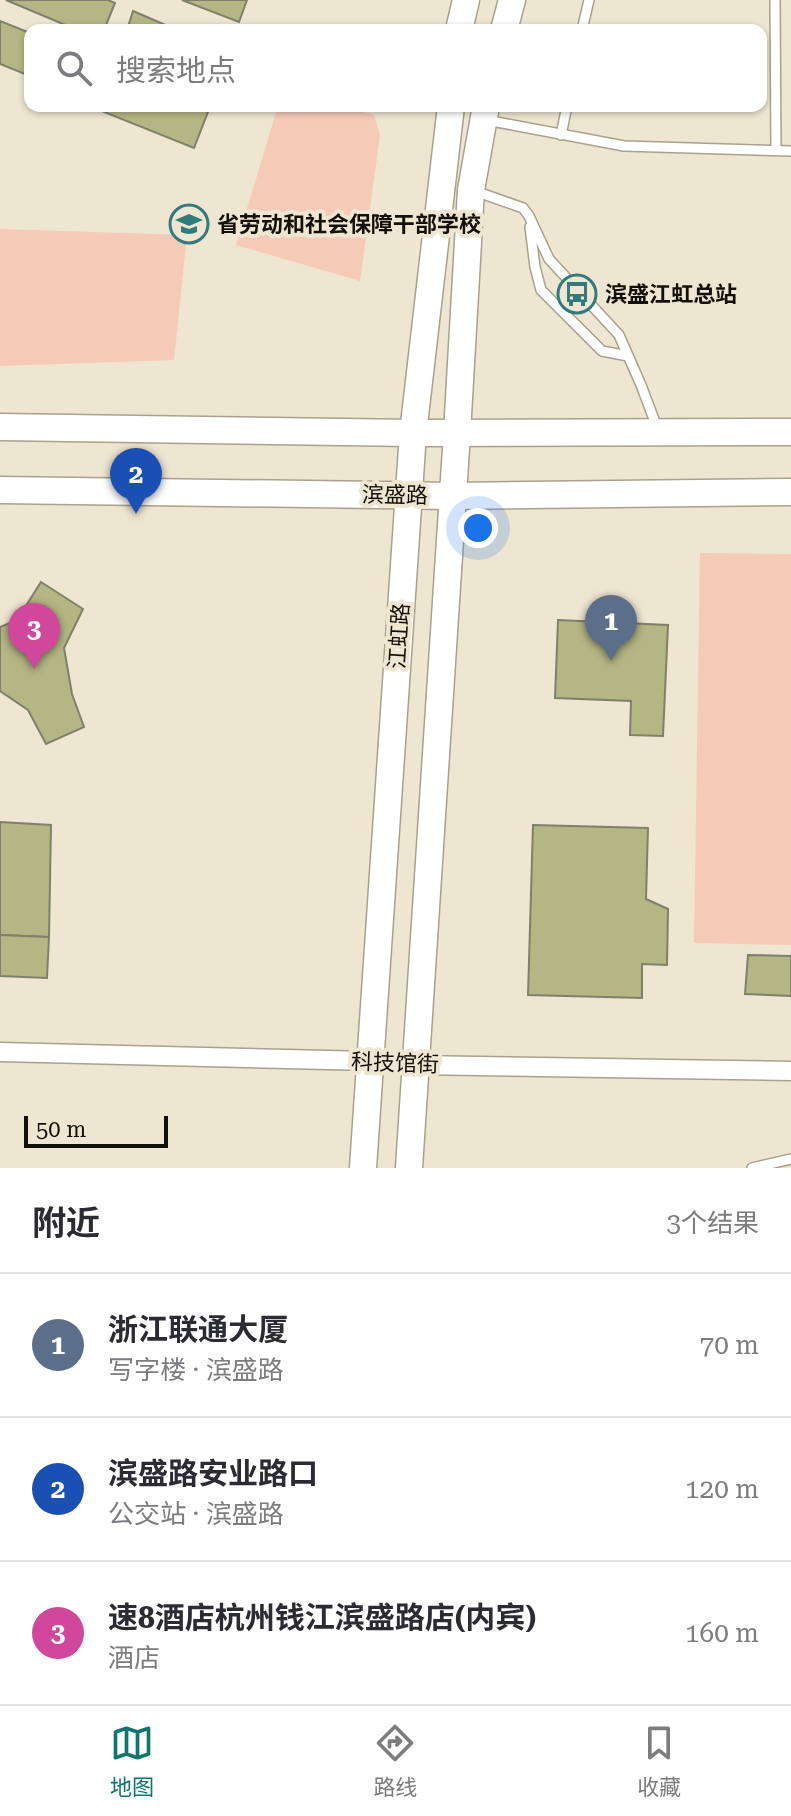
<!DOCTYPE html>
<html lang="zh">
<meta charset="utf-8">
<style>
:root{--surface:#fff;--page:#f2f2f3;--text:#2b2b33;--muted:#7c7c81;--line:#e1e1e2;--accent:#0f766e}
body{margin:0;font-family:"Roboto Serif","Noto Sans SC",serif;background:var(--page);color:var(--text)}
.scale{position:absolute;left:24px;bottom:20px;width:144px;box-sizing:border-box;padding-left:8px;border:4px solid #131009;border-top:0;font-size:22px;line-height:28px;white-space:nowrap;color:#131009;-webkit-text-stroke:6px #efe6d1;paint-order:stroke}
.you{position:absolute;left:478px;top:528px;width:28px;height:28px;margin:-20px;border:6px solid #fff;border-radius:50%;background:#1a73e8;box-shadow:0 0 0 12px #1a73e833}
.badge{display:grid;place-items:center;width:52px;height:52px;border-radius:50%;background:var(--accent);color:#fff;font-size:26px;font-weight:700}
.pin{position:absolute;translate:-50% -66px;filter:drop-shadow(0 2px 4px #0008)}
.pin::after{content:'';position:absolute;top:42px;width:28px;height:24px;background:inherit;clip-path:polygon(0 0,100% 0,50% 100%)}
.list{margin:0;padding:0;list-style:none}
h2{display:flex;justify-content:space-between;align-items:center;height:104px;margin:0;padding:0 32px;font-size:34px}
h2 small{font-size:26px;font-weight:400;color:var(--muted)}
.list li{display:grid;grid-template-columns:52px 1fr auto;gap:24px;align-items:center;box-sizing:border-box;height:144px;padding:0 32px;border-top:2px solid var(--line)}
.list b{display:block;font-size:30px;white-space:nowrap}
.list p{margin:0;font-size:26px;white-space:nowrap;color:var(--muted)}
.list em{font-size:26px;font-style:normal;color:var(--muted)}
.icon{flex:none;width:44px;height:44px;fill:none;stroke:currentColor;stroke-width:2;stroke-linecap:round;stroke-linejoin:round}
.map{position:relative;flex:none;width:791px;height:1168px;overflow:hidden}
.search{position:absolute;background:var(--surface);box-shadow:0 2px 6px #0004;left:24px;right:24px;top:24px;height:88px;display:flex;align-items:center;gap:20px;box-sizing:border-box;padding:0 28px;border-radius:16px;color:var(--muted);font-size:30px}
.sheet{height:536px;background:var(--surface)}
nav{display:flex;justify-content:space-around;align-items:center;box-sizing:border-box;height:112px;border-top:2px solid var(--line);background:var(--surface);font-size:22px;color:var(--muted)}
nav a{display:grid;justify-items:center;gap:4px}
nav .on{color:var(--accent)}
.map>svg:first-child{display:block}
</style>
<div class="map">
<svg width="791" height="1168" viewBox="0 0 791 1168">
<rect width="100%" height="100%" fill="#efe6d1"/>
<!-- green -->
<g fill="#f5cab7">
<path d="M278 106H341L374 115 380 135 360 281 236 245Z"/>
<path d="M0 229 187 235 174 360 0 366Z"/>
<path d="M700 553 791 554V945L694 943Z"/>
</g>
<!-- building -->
<g fill="#b4b783" stroke="#7f806c" stroke-width="2">
<path d="M6 0H108L115 3 104 30H77Z"/>
<path d="M182 0H247L239 22Z"/>
<path d="M133 11 177 30H127Z"/>
<path d="M0 21 30 33V76L0 64Z"/>
<path d="M100 106H195L208 112 194 148 99 110Z"/>
<path d="M41 582 83 609 64 648 72 694 84 727 46 744 28 710 0 691V627L17 620Z"/>
<path d="M558 620 668 625 663 736 630 735 631 701 555 698Z"/>
<path d="M0 822 51 825 49 937 0 935Z"/>
<path d="M533 825 648 828 646 899 668 909 667 965 642 964V998L528 995Z"/>
<path d="M0 935 49 937 47 978 0 976Z"/>
<path d="M748 955 791 956V996L745 994Z"/>
</g>
<g fill="none" stroke-linecap="round" stroke-linejoin="round">
<defs>
<g id="service">
<path d="M775 0 776 150"/>
<path d="M582 30 589 0"/>
<path d="M486 120 624 146 791 151"/>
<path d="M561 135 567 106"/>
<path d="M472 190 523 208 529 216 549 259 619 335 641 385 658 430"/>
<path d="M530 227 535 267 541 290 602 351 628 356"/>
<path d="M752 1168 791 1159"/>
</g>
<path id="minor" d="M0 1052 370 1061 415 1065 791 1071"/>
<g id="secondary">
<path d="M459 30 466 0"/>
<path d="M504 30 512 0"/>
<path d="M0 427 413 433 791 432"/>
<path d="M0 490 453 496 791 492"/>
<path d="M363 1168 413 433 451 106"/>
<path d="M409 1168 457 433 471 190 486 106"/>
</g>
</defs>
<!-- service casing -->
<use href="#service" stroke="#a9a18d" stroke-width="12"/>
<!-- minor casing -->
<use href="#minor" stroke="#a9a18d" stroke-width="21"/>
<!-- secondary casing -->
<use href="#secondary" stroke="#a9a18d" stroke-width="29"/>
<!-- service -->
<use href="#service" stroke="#fff" stroke-width="9"/>
<!-- minor -->
<use href="#minor" stroke="#fff" stroke-width="18"/>
<!-- secondary -->
<use href="#secondary" stroke="#fff" stroke-width="26"/>
</g>
<!-- icons -->
<defs>
<symbol id="school-ring" viewBox="-11 -11 22 22"><circle r="9.5" fill="#efe6d1" stroke="#317b7d" stroke-width="1.5"/><path d="M0-5L7-2L0 1L-7-2ZM-4 1L0 2.5L4 1V4Q0 6-4 4Z" fill="#317b7d"/></symbol>
<symbol id="bus-ring" viewBox="-11 -11 22 22"><circle r="9.5" fill="#efe6d1" stroke="#317b7d" stroke-width="1.5"/><path d="M-5-6H5V4H4V6H2V4H-2V6H-4V4H-5ZM-3.5-4V0h7V-4ZM-3.5 1.2v1.5H-2V1.2ZM2 1.2v1.5H3.5V1.2Z" fill="#317b7d"/></symbol>
</defs>
<g fill-rule="evenodd">
<use href="#school-ring" x="167" y="202" width="44" height="44"/>
<use href="#bus-ring" x="555" y="272" width="44" height="44"/>
</g>
<g text-anchor="middle" dominant-baseline="central" stroke-width="8" stroke-linejoin="round" paint-order="stroke">
<!-- poi labels -->
<g font-size="22" font-weight="bold" fill="#131009" stroke="#efe6d1" text-anchor="start">
<text x="217" y="224">省劳动和社会保障干部学校</text>
<text x="605" y="294">滨盛江虹总站</text>
</g>
<!-- street labels -->
<g font-size="22" fill="#131009" stroke="#efe6d1">
<text transform="translate(395 495) rotate(1)">滨盛路</text>
<text transform="translate(399 636) rotate(-86)">江虹路</text>
<text transform="translate(395 1063) rotate(2)">科技馆街</text>
</g>
</g>
</svg>
<div class="scale">50 m</div>
<div class="you"></div>
<div class="pin badge" style="left:611px;top:661px;background:#5c6f8a">1</div>
<div class="pin badge" style="left:136px;top:514px;background:#1a4fb4">2</div>
<div class="pin badge" style="left:34px;top:669px;background:#d1479c">3</div>
<div class="search"><svg class="icon" aria-label="search" viewBox="0 0 24 24"><circle cx="10" cy="10" r="6"/><path d="M15 15l6 6"/></svg>搜索地点</div>
</div>
<section class="sheet">
<h2>附近<small>3个结果</small></h2>
<ul class="list">
<li><span class="badge" style="background:#5c6f8a">1</span><div><b>浙江联通大厦</b><p>写字楼 · 滨盛路</p></div><em>70 m</em></li>
<li><span class="badge" style="background:#1a4fb4">2</span><div><b>滨盛路安业路口</b><p>公交站 · 滨盛路</p></div><em>120 m</em></li>
<li><span class="badge" style="background:#d1479c">3</span><div><b>速8酒店杭州钱江滨盛路店(内宾)</b><p>酒店</p></div><em>160 m</em></li>
</ul>
</section>
<nav>
<a class="on"><svg class="icon" aria-label="map" viewBox="0 0 24 24"><path d="M3 6l6-2 6 2 6-2v14l-6 2-6-2-6 2zM9 4v14M15 6v14"/></svg>地图</a>
<a><svg class="icon" aria-label="directions" viewBox="0 0 24 24"><path d="M12 3l9 9-9 9-9-9zM9 14v-3h6M13 9l2 2-2 2"/></svg>路线</a>
<a><svg class="icon" aria-label="saved" viewBox="0 0 24 24"><path d="M7 4h10v16l-5-4-5 4z"/></svg>收藏</a>
</nav>
